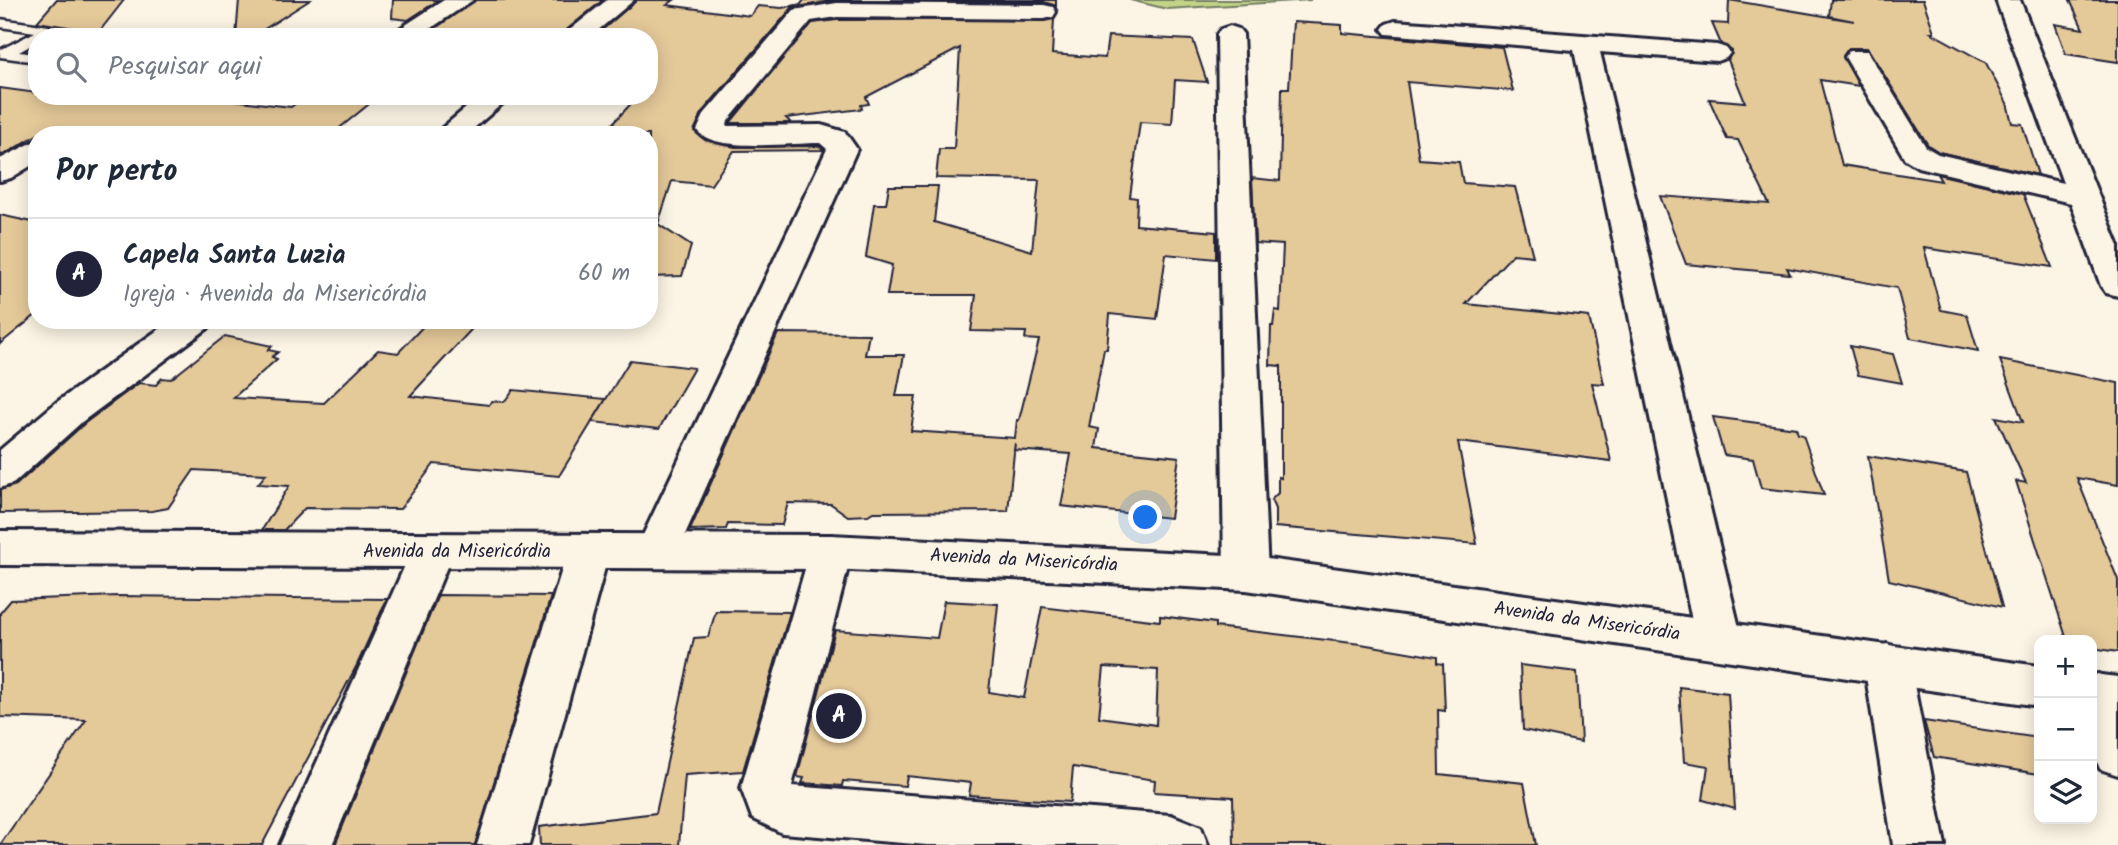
<!DOCTYPE html>
<html lang="pt">
<meta charset="utf-8">
<style>
:root{--surface:#fff;--page:#f6f6f7;--text:#1f2937;--muted:#747a83;--line:#e0e1e3;--accent:#22223b}
body{margin:0;font-family:Kalam,sans-serif;background:var(--page);color:var(--text)}
.controls{position:absolute;right:21px;bottom:21px;display:grid;overflow:hidden;border-radius:14px;box-shadow:0 4px 18px #0003}
.controls button{width:63px;height:63px;display:grid;place-items:center;padding:0;border:0;border-bottom:2px solid var(--line);background:var(--surface);color:var(--text);font:35px sans-serif}
.you{position:absolute;left:1146px;top:518px;width:24px;height:24px;margin:-18px;border:5px solid #fff;border-radius:50%;background:#1a73e8;box-shadow:0 0 0 10px #1a73e833}
.badge{display:grid;place-items:center;width:46px;height:46px;border-radius:50%;background:var(--accent);color:#fff;font-size:23px;font-weight:700}
.pin{position:absolute;translate:-50% -50%;border:4px solid #fff;box-shadow:0 2px 7px #0006}
.list{margin:0;padding:0;list-style:none}
h2{display:flex;justify-content:space-between;align-items:center;height:91px;margin:0;padding:0 28px;font-size:30px}
h2 small{font-size:23px;font-weight:400;color:var(--muted)}
.list li{display:grid;grid-template-columns:46px 1fr auto;gap:21px;align-items:center;box-sizing:border-box;height:112px;padding:0 28px;border-top:2px solid var(--line)}
.list b{display:block;font-size:26px;white-space:nowrap}
.list p{margin:0;font-size:23px;white-space:nowrap;color:var(--muted)}
.list em{font-size:23px;font-style:normal;color:var(--muted)}
.icon{flex:none;width:38px;height:38px;fill:none;stroke:currentColor;stroke-width:2;stroke-linecap:round;stroke-linejoin:round}
.map{position:relative;flex:none;width:2118px;height:845px;overflow:hidden}
.search{position:absolute;background:var(--surface);box-shadow:0 4px 18px #0003;left:28px;top:28px;width:630px;height:77px;display:flex;align-items:center;gap:18px;box-sizing:border-box;padding:0 24px;border-radius:28px;color:var(--muted);font-size:26px}
.panel{position:absolute;background:var(--surface);box-shadow:0 4px 18px #0003;left:28px;top:126px;width:630px;height:203px;border-radius:28px}
.map>svg:first-child{display:block}
</style>
<div class="map">
<svg width="2118" height="845" viewBox="0 0 2118 845">
<rect width="100%" height="100%" fill="#fcf5e5"/>
<filter id="ink" filterUnits="userSpaceOnUse"><feTurbulence type="fractalNoise" baseFrequency=".0143" numOctaves="2"/><feDisplacementMap in="SourceGraphic" scale="14" xChannelSelector="R" yChannelSelector="G"/><feConvolveMatrix kernelMatrix="1 2 1 2 8 2 1 2 1" color-interpolation-filters="sRGB"/></filter>
<g filter="url(#ink)">
<!-- green -->
<path fill="#c3d488" stroke="#727b62" stroke-width="2" d="M1130 0H1311L1167 9Z"/>
<!-- building -->
<g fill="#e4c999" stroke="#22223b" stroke-width="2" fill-rule="evenodd">
<path d="M56 0H124L99 32 37 22Z"/>
<path d="M239 0H310L252 37H236Z"/>
<path d="M393 0H439L408 20 392 18Z"/>
<path d="M475 0H603L558 37H423Z"/>
<path d="M637 0H674L667 5 750 16 758 6 782 8 801 4 804 0H1056V6L1044 2 837 0 792 8 703 111 694 131 705 140 735 147 819 146 824 150 734 151 711 185 672 181 658 224 691 246 682 276 649 277V135H602L638 96H649V37H594Z"/>
<path d="M1729 0 1854 21 1829 16 1831 0H1923L1934 32H1930L1986 63 2007 103 2012 123 2022 124 2038 175 1939 152 1928 145 1867 48H1849L1843 56 1859 86 1820 80 1842 165 1941 181 1937 174 2023 194 2052 267 1924 248 1941 310 1967 315 1978 351 1910 338 1897 288 1787 268 1790 274 1686 264 1660 196 1769 204 1738 140 1727 139 1709 99 1745 102 1728 60 1732 51 1721 44 1712 23 1728 24Z"/>
<path d="M2070 0H2118V62L2066 54 2055 24 2083 29Z"/>
<path d="M1054 19 1052 54 1105 58 1108 36 1193 40 1207 82 1175 80 1172 124 1140 122 1130 197 1137 198 1136 225 1216 232V259L1166 254 1157 319 1110 314 1107 349H1104L1089 427 1099 429 1096 448 1179 457 1170 518 1061 506 1071 454 1014 450 1015 443 1008 511 873 512 868 515 848 516 831 504 788 503 782 525 728 524 726 529 690 530 778 333 869 334 865 355H904L896 396H916L911 431 1015 438 1017 420H1019L1039 340 1025 339 1026 332 971 331 976 295H887L892 265 866 257 874 204H886L889 186H938L934 222 1032 251 1039 180 936 178 939 149H954L960 48 866 97 869 104 861 105 862 109 786 118 791 123H730L812 23 837 20Z"/>
<path d="M1293 22 1342 25V33L1502 47 1513 91 1407 82 1419 159 1459 162 1463 183 1515 187 1533 256 1513 254 1466 304 1589 317 1604 384 1592 383 1611 461 1458 442 1477 544 1275 527V509L1271 500 1278 493V477L1281 478V366L1270 365 1271 326H1273L1275 310 1280 311 1283 245 1255 243 1252 178 1280 181 1282 88H1289Z"/>
<path d="M0 88 37 93V96H198L291 107 305 96H379L331 135H37L3 155 0 154Z"/>
<path d="M0 215 37 223V314L0 344Z"/>
<path d="M429 320H480L410 396 489 405 492 401 504 402 513 390 606 399 559 476 434 464 400 509 305 508 284 530H262L289 486 258 484 266 474 194 470 168 508 152 511 0 513V490L16 485 85 423 139 383 156 385 162 378 171 379 225 336 272 346 268 350 278 352 272 357 277 359 233 398 324 403 378 350 398 353Z"/>
<path d="M1850 346 1893 354 1902 383 1858 375Z"/>
<path d="M630 360 694 368 659 429 592 422Z"/>
<path d="M2000 360 2118 383V485L2077 478 2118 580V652L2092 648V640H2067L2016 481 2026 483 1996 417 2023 422Z"/>
<path d="M1713 417 1796 428 1798 434 1803 435 1824 495 1761 488 1753 459 1724 455Z"/>
<path d="M1868 456 1966 472 2002 607 1889 580Z"/>
<path d="M438 595 551 596 475 845H335Z"/>
<path d="M118 596 387 599 357 665 262 845H0L86 720 0 717V613L11 600Z"/>
<path d="M944 601 998 604 989 692 1024 698 1042 607 1160 621V616L1215 623V627L1361 644 1437 657V663L1443 664 1445 711 1438 710 1439 774 1524 783 1536 845H1234L1233 797 1154 792 1155 780 1073 767 1070 802 969 795 971 783 907 776 905 786 843 781 842 786 802 783 804 778 797 777 835 630 937 638ZM1104 667 1158 670 1156 725 1099 717Z"/>
<path d="M716 611 790 612 743 771 685 775 679 845H540L539 827 656 813 694 638 708 637Z"/>
<path d="M1520 665 1577 672 1581 742 1523 730Z"/>
<path d="M1679 687 1728 693 1735 809 1703 800 1708 766 1684 762Z"/>
<path d="M1924 721 2039 738V774L1934 757Z"/>
</g>
<g fill="none" stroke-linecap="round" stroke-linejoin="round">
<defs>
<path id="lane" d="M0 19 49 26 50 35 37 37V42L19 52 37 54V62L0 57V50L35 32 0 27Z"/>
<g id="street">
<path d="M444 0H473L418 37H387Z"/>
<path d="M607 0H634L590 37H561Z"/>
<path d="M1996 0H2020L2118 244V296L2106 293 2101 286 2071 203 1918 167 1905 159 1845 57 1849 51H1867L1926 147 1938 154 2063 183Z"/>
<path d="M837 3 1044 5 1053 7 1056 12 1053 17 1044 19 837 17 811 21 728 121 727 126 821 125 845 132 857 149 678 550 672 562 657 567 642 562 636 550 827 149 820 143C792 143 712 153 697 130L705 113 794 10Z"/>
<path d="M1395 21 1717 45 1726 48 1730 53 1726 58 1717 61 1600 52 1742 640 1735 653 1719 659 1703 653 1696 640 1574 50 1386 34 1382 29 1386 24Z"/>
<path d="M1230 26 1239 29 1243 34 1268 573 1261 585 1246 590 1231 585 1224 573 1217 34 1221 29Z"/>
<path d="M480 96H511L466 135H434Z"/>
<path d="M37 140V162L11 178 0 181V159Z"/>
<path d="M172 320H213L208 328 83 421 14 483 0 488V450L57 402Z"/>
<path d="M432 535 447 540 453 552 332 845H280L411 552 417 540Z"/>
<path d="M831 535 846 540 852 552 792 786 1171 815 1201 827 1208 845H927L782 833 752 818 741 788 810 552 816 540Z"/>
<path d="M588 536 603 541 609 553 529 845H477L567 553 573 541Z"/>
<path d="M1887 644 1904 650 1910 664 1945 845H1893L1864 664 1870 650Z"/>
<path d="M2098 674 2115 680 2118 687V775L2100 769 2092 749V677Z"/>
</g>
<g id="secondary">
<path d="M0 531 831 535 1246 556 2039 666V706L1246 590 831 569 0 565Z"/>
<path d="M2092 674 2118 677V719L2092 714Z"/>
</g>
</defs>
<!-- lane casing -->
<use href="#lane" stroke="#22223b" stroke-width="5"/>
<!-- street casing -->
<use href="#street" stroke="#22223b" stroke-width="6"/>
<!-- secondary casing -->
<use href="#secondary" stroke="#22223b" stroke-width="6"/>
<!-- lane -->
<use href="#lane" fill="#fcf5e5" fill-rule="evenodd"/>
<!-- street -->
<use href="#street" fill="#fcf5e5" fill-rule="evenodd"/>
<!-- secondary -->
<use href="#secondary" fill="#fcf5e5" fill-rule="evenodd"/>
</g>
</g>
<g text-anchor="middle" dominant-baseline="central" stroke-width="7" stroke-linejoin="round" paint-order="stroke">
<!-- street labels -->
<g font-size="19" fill="#22223b" stroke="#fcf5e5">
<text x="457" y="552">Avenida da Misericórdia</text>
<text transform="translate(1024 561) rotate(3)">Avenida da Misericórdia</text>
<text transform="translate(1587 622) rotate(8)">Avenida da Misericórdia</text>
</g>
</g>
</svg>
<div class="controls">
<button>+</button>
<button>−</button>
<button><svg class="icon" aria-label="layers" viewBox="0 0 24 24"><path d="M12 4l9 5-9 5-9-5zM3 14l9 5 9-5"/></svg></button>
</div>
<div class="you"></div>
<div class="pin badge" style="left:839px;top:716px">A</div>
<div class="search"><svg class="icon" aria-label="search" viewBox="0 0 24 24"><circle cx="10" cy="10" r="6"/><path d="M15 15l6 6"/></svg>Pesquisar aqui</div>
<section class="panel">
<h2>Por perto<small></small></h2>
<ul class="list">
<li><span class="badge">A</span><div><b>Capela Santa Luzia</b><p>Igreja · Avenida da Misericórdia</p></div><em>60 m</em></li>
</ul>
</section>
</div>
